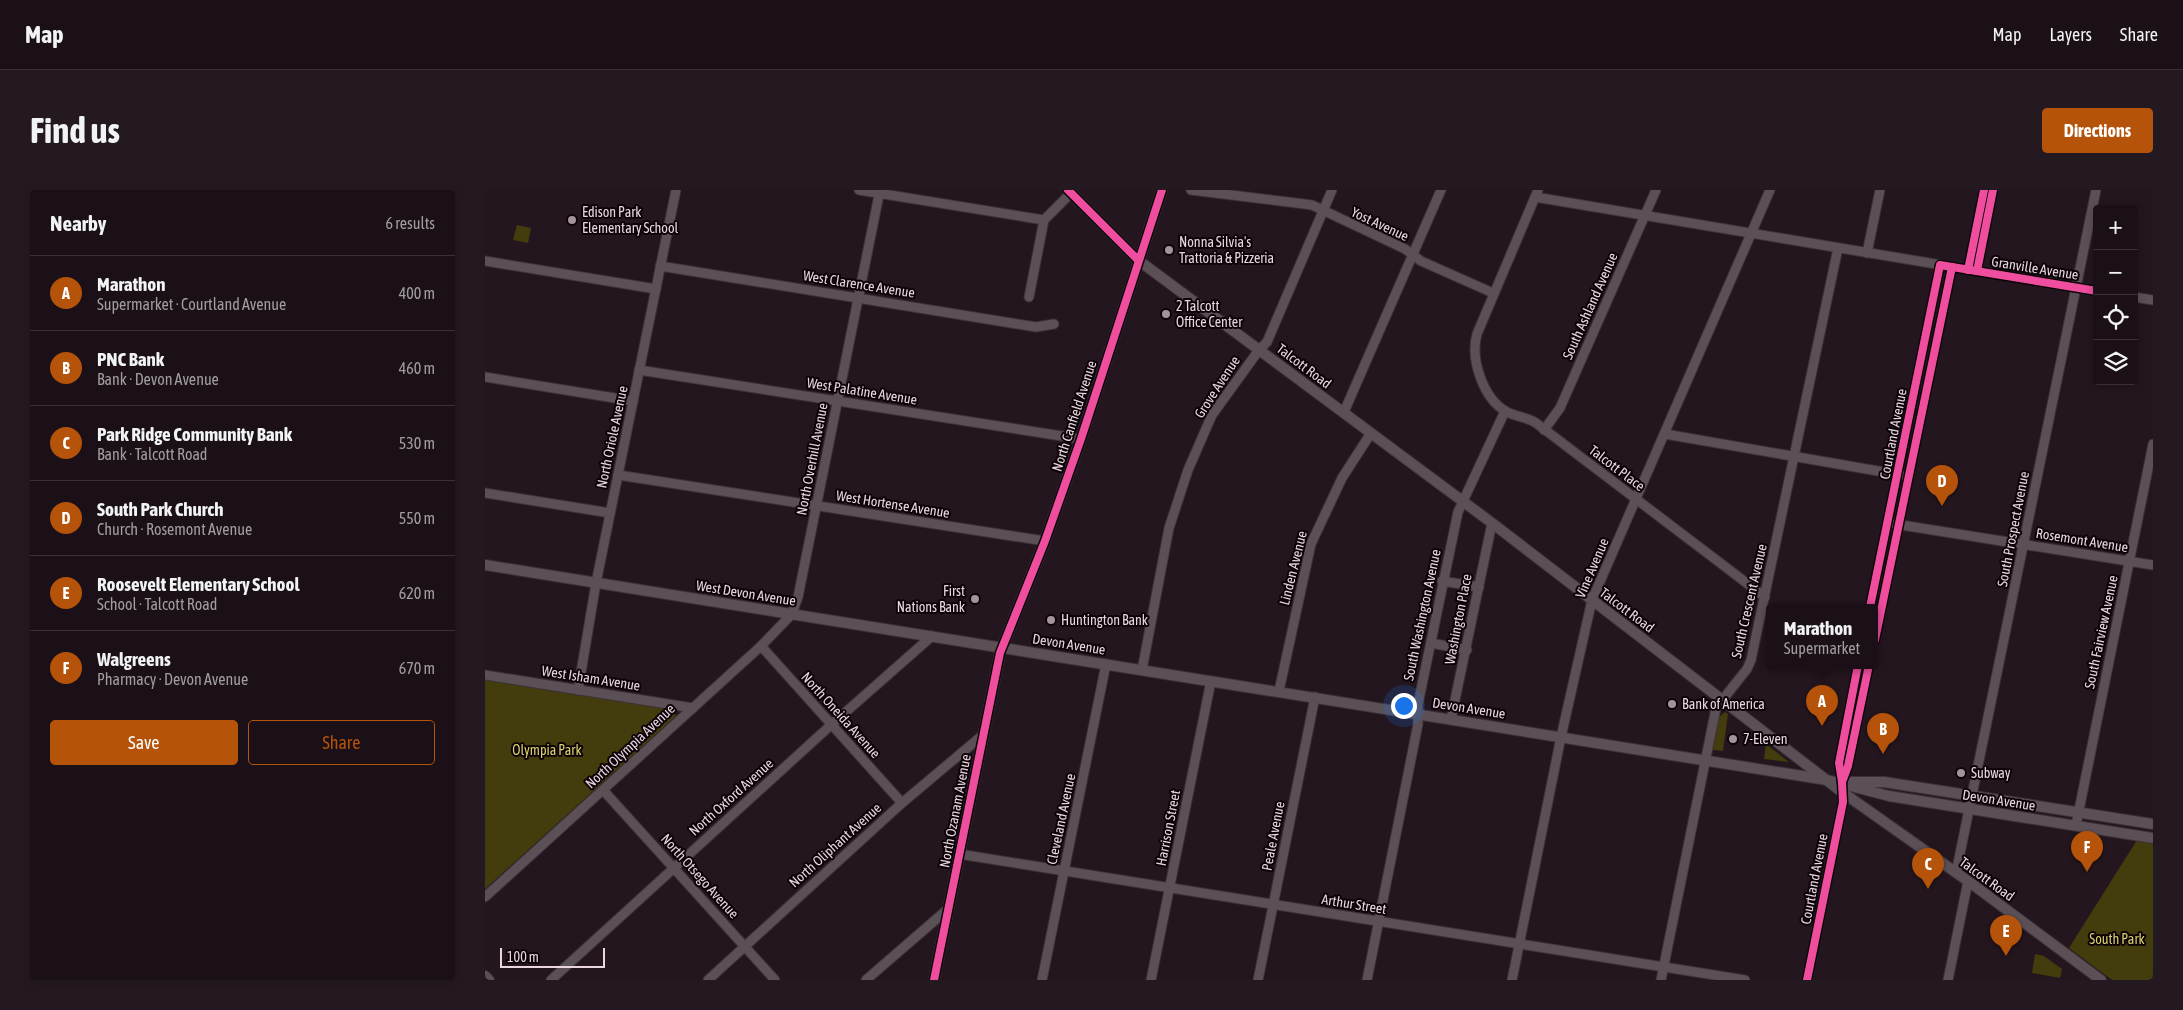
<!DOCTYPE html>
<meta charset="utf-8">
<style>
:root{--surface:#1b1017;--page:#241920;--text:#f1f3f6;--muted:#a09da1;--line:#393036;--accent:#b45309}
body{margin:0;font-family:"Asap Condensed",sans-serif;background:var(--page);color:var(--text)}
.controls{position:absolute;right:15px;top:15px;display:grid;overflow:hidden;border-radius:5px;box-shadow:0 2px 8px #0003}
.controls button{width:45px;height:45px;display:grid;place-items:center;padding:0;border:0;border-bottom:1px solid var(--line);background:var(--surface);color:var(--text);font:25px sans-serif}
.scale{position:absolute;left:15px;bottom:12px;width:105px;box-sizing:border-box;padding-left:5px;border:2px solid #e9d6e1;border-top:0;font-size:14px;line-height:18px;white-space:nowrap;color:#e9d6e1;-webkit-text-stroke:4px #0c0308;paint-order:stroke}
.you{position:absolute;left:918px;top:515px;width:18px;height:18px;margin:-12px;border:4px solid #fff;border-radius:50%;background:#1a73e8;box-shadow:0 0 0 8px #1a73e833}
.badge{display:grid;place-items:center;width:32px;height:32px;border-radius:50%;background:var(--accent);color:#fff;font-size:16px;font-weight:700}
.pin{position:absolute;translate:-50% -41px;filter:drop-shadow(0 1px 2px #0008)}
.pin::after{content:'';position:absolute;top:26px;width:18px;height:15px;background:inherit;clip-path:polygon(0 0,100% 0,50% 100%)}
.popup{position:absolute;left:1281px;top:414px;width:112px;height:65px;box-sizing:border-box;display:grid;place-content:center;border-radius:5px;background:var(--surface);filter:drop-shadow(0 1px 4px #0005);font-size:16px;white-space:nowrap;color:var(--muted)}
.popup b{font-size:19px;color:var(--text)}
.popup::after{content:'';position:absolute;left:50%;top:100%;margin-left:-10px;border:10px solid transparent;border-top-color:var(--surface)}
.list{margin:0;padding:0;list-style:none}
h2{display:flex;justify-content:space-between;align-items:center;height:65px;margin:0;padding:0 20px;font-size:21px}
h2 small{font-size:16px;font-weight:400;color:var(--muted)}
.list li{display:grid;grid-template-columns:32px 1fr auto;gap:15px;align-items:center;box-sizing:border-box;height:75px;padding:0 20px;border-top:1px solid var(--line)}
.list b{display:block;font-size:19px;white-space:nowrap}
.list p{margin:0;font-size:16px;white-space:nowrap;color:var(--muted)}
.list em{font-size:16px;font-style:normal;color:var(--muted)}
.actions{display:flex;gap:10px;padding:15px 20px}
.actions a{flex:1;padding:11px 0;border:1px solid var(--accent);border-radius:5px;text-align:center;font-size:18px;color:var(--accent)}
.actions .main{background:var(--accent);color:#fff}
.icon{flex:none;width:28px;height:28px;fill:none;stroke:currentColor;stroke-width:2;stroke-linecap:round;stroke-linejoin:round}
.map{position:relative;flex:none;width:1668px;height:790px;overflow:hidden;border-radius:5px}
header{display:flex;align-items:center;gap:30px;box-sizing:border-box;height:70px;padding:0 25px;background:var(--surface);border-bottom:1px solid var(--line)}
header strong{font-size:24px}
nav{display:flex;gap:28px;margin-inline-start:auto;font-size:18px}
.intro{display:flex;align-items:center;justify-content:space-between;box-sizing:border-box;height:120px;padding:0 30px}
h1{margin:0;font-size:35px}
.button{padding:12px 22px;border-radius:5px;background:var(--accent);color:#fff;font-size:18px;font-weight:700}
main{display:flex;gap:30px;padding:0 30px}
aside{flex:1;background:var(--surface);border-radius:5px;box-shadow:0 2px 8px #0003}
.map>svg:first-child{display:block}
</style>
<header>
<strong>Map</strong>
<nav><a>Map</a><a>Layers</a><a>Share</a></nav>
</header>
<div class="intro"><h1>Find us</h1><a class="button">Directions</a></div>
<main>
<aside>
<h2>Nearby<small>6 results</small></h2>
<ul class="list">
<li><span class="badge">A</span><div><b>Marathon</b><p>Supermarket · Courtland Avenue</p></div><em>400 m</em></li>
<li><span class="badge">B</span><div><b>PNC Bank</b><p>Bank · Devon Avenue</p></div><em>460 m</em></li>
<li><span class="badge">C</span><div><b>Park Ridge Community Bank</b><p>Bank · Talcott Road</p></div><em>530 m</em></li>
<li><span class="badge">D</span><div><b>South Park Church</b><p>Church · Rosemont Avenue</p></div><em>550 m</em></li>
<li><span class="badge">E</span><div><b>Roosevelt Elementary School</b><p>School · Talcott Road</p></div><em>620 m</em></li>
<li><span class="badge">F</span><div><b>Walgreens</b><p>Pharmacy · Devon Avenue</p></div><em>670 m</em></li>
</ul>
<div class="actions"><a class="main">Save</a><a>Share</a></div>
</aside>
<div class="map">
<svg width="1668" height="790" viewBox="0 0 1668 790">
<rect width="100%" height="100%" fill="#24161f"/>
<!-- green -->
<g fill="#433c0c">
<path d="M32 35 46 38 43 53 28 50Z"/>
<path d="M0 489 188 519 191 526 0 699Z"/>
<path d="M1240 522 1243 524 1238 561 1228 560 1232 529Z"/>
<path d="M1281 554 1304 572 1279 569Z"/>
<path d="M1652 650 1668 653V790H1627L1584 758Z"/>
<path d="M1550 764 1559 766 1577 779 1575 788 1547 783Z"/>
</g>
<g fill="none" stroke-linecap="round" stroke-linejoin="round">
<defs>
<g id="minor">
<path d="M374 0 559 30"/>
<path d="M706 0 827 15 920 59 936 71 1008 103"/>
<path d="M1053 0 992 144C985 169 998 209 1022 222 1032 227 1042 227 1051 233L1280 407"/>
<path d="M1050 7 1612 101"/>
<path d="M1382 63 1395 0"/>
<path d="M0 71 171 99"/>
<path d="M175 76 551 137 569 134"/>
<path d="M1483 80 1499 0"/>
<path d="M1492 81 1508 0"/>
<path d="M544 107 559 30 586 3"/>
<path d="M1649 107 1668 110"/>
<path d="M154 180 596 249"/>
<path d="M0 187 148 211"/>
<path d="M859 222 956 0"/>
<path d="M1059 240 1075 218 1171 0"/>
<path d="M1180 244 1416 285"/>
<path d="M133 285 560 351"/>
<path d="M0 303 125 323"/>
<path d="M1410 334 1668 375"/>
<path d="M957 391 994 397"/>
<path d="M1385 417 1455 75"/>
<path d="M1390 450 1467 77"/>
<path d="M946 453 982 460"/>
<path d="M276 456 417 613"/>
<path d="M657 480 684 338 703 280 727 225 774 160 782 152 847 0"/>
<path d="M0 485 208 518"/>
<path d="M93 500 111 393 191 0"/>
<path d="M794 501 826 354 857 288 886 243"/>
<path d="M966 529 1007 333"/>
<path d="M1357 592 1363 576 1384 475"/>
<path d="M118 600 290 790"/>
<path d="M1591 635 1668 254"/>
<path d="M474 664 1260 790"/>
<path d="M1471 683 1611 0"/>
<path d="M0 707 276 456 307 424 313 407 395 0"/>
<path d="M66 790 346 535 447 446"/>
<path d="M223 790 417 613 499 544"/>
<path d="M381 790 463 719"/>
<path d="M557 790 621 474"/>
<path d="M666 790 726 491"/>
<path d="M773 790 830 507"/>
<path d="M882 790 933 534V514L973 322 1020 221"/>
<path d="M1027 790 1076 547 1107 410 1285 0"/>
<path d="M1176 790 1231 518 1262 479 1266 470 1353 58"/>
<path d="M1322 790 1358 612 1357 592 1354 573 1373 475"/>
<path d="M1463 790 1483 691"/>
</g>
<g id="tertiary">
<path d="M583 0 653 70 1007 333 1357 602 1483 691 1616 790"/>
<path d="M0 375 1342 590 1404 606 1668 648"/>
<path d="M1367 592H1399L1668 634"/>
<path d="M0 786 4 790"/>
<path d="M449 790 515 463 560 351 596 249 677 0"/>
</g>
</defs>
<!-- minor casing -->
<use href="#minor" stroke="#3c3138" stroke-width="11"/>
<!-- tertiary casing -->
<use href="#tertiary" stroke="#3c3138" stroke-width="12"/>
<!-- minor -->
<use href="#minor" stroke="#5c5057" stroke-width="9"/>
<!-- tertiary -->
<use href="#tertiary" stroke="#5c5057" stroke-width="10"/>
<defs>
<g id="cycleway">
<path d="M583 0 653 70"/>
<path d="M1483 80 1499 0"/>
<path d="M1492 81 1508 0"/>
<path d="M1385 417 1455 75 1612 101"/>
<path d="M1390 450 1467 77"/>
<path d="M1357 592 1363 576 1384 475"/>
<path d="M449 790 515 463 560 351 596 249 677 0"/>
<path d="M1322 790 1358 612 1357 592 1354 573 1373 475"/>
</g>
</defs>
<!-- cycleway casing -->
<use href="#cycleway" stroke="#0c0308" stroke-width="11"/>
<!-- cycleway -->
<use href="#cycleway" stroke="#ef4d9e" stroke-width="8"/>
</g>
<!-- markers -->
<g fill="#a4939d" stroke="#0c0308" stroke-width="2">
<circle cx="87" cy="30" r="5"/>
<circle cx="684" cy="60" r="5"/>
<circle cx="681" cy="124" r="5"/>
<circle cx="490" cy="409" r="5"/>
<circle cx="566" cy="430" r="5"/>
<circle cx="1187" cy="514" r="5"/>
<circle cx="1248" cy="549" r="5"/>
<circle cx="1476" cy="583" r="5"/>
</g>
<g text-anchor="middle" dominant-baseline="central" stroke-width="4" stroke-linejoin="round" paint-order="stroke">
<!-- poi labels -->
<g font-size="14" fill="#e9d6e1" stroke="#0c0308" text-anchor="start">
<text x="97" y="22">Edison Park<tspan x="97" dy="16">Elementary School</tspan></text>
<text x="694" y="52">Nonna Silvia's<tspan x="694" dy="16">Trattoria &amp; Pizzeria</tspan></text>
<text x="691" y="116">2 Talcott<tspan x="691" dy="16">Office Center</tspan></text>
<text x="480" y="401" text-anchor="end">First<tspan x="480" dy="16">Nations Bank</tspan></text>
<text x="576" y="430">Huntington Bank</text>
<text x="1197" y="514">Bank of America</text>
<text x="1258" y="549">7-Eleven</text>
<text x="1486" y="583">Subway</text>
</g>
<!-- street labels -->
<g font-size="14" fill="#e9d6e1" stroke="#0c0308">
<text transform="translate(895 34) rotate(25)">Yost Avenue</text>
<text transform="translate(1550 78) rotate(9)">Granville Avenue</text>
<text transform="translate(374 94) rotate(9)">West Clarence Avenue</text>
<text transform="translate(1105 116) rotate(-66)">South Ashland Avenue</text>
<text transform="translate(819 176) rotate(37)">Talcott Road</text>
<text transform="translate(732 197) rotate(-57)">Grove Avenue</text>
<text transform="translate(377 201) rotate(9)">West Palatine Avenue</text>
<text transform="translate(589 226) rotate(-72)">North Canfield Avenue</text>
<text transform="translate(1408 244) rotate(-79)">Courtland Avenue</text>
<text transform="translate(127 247) rotate(-78)">North Oriole Avenue</text>
<text transform="translate(327 269) rotate(-79)">North Overhill Avenue</text>
<text transform="translate(1132 278) rotate(37)">Talcott Place</text>
<text transform="translate(408 314) rotate(9)">West Hortense Avenue</text>
<text transform="translate(1528 339) rotate(-79)">South Prospect Avenue</text>
<text transform="translate(1597 350) rotate(9)">Rosemont Avenue</text>
<text transform="translate(808 378) rotate(-76)">Linden Avenue</text>
<text transform="translate(1107 378) rotate(-67)">Vine Avenue</text>
<text transform="translate(261 403) rotate(9)">West Devon Avenue</text>
<text transform="translate(1264 411) rotate(-77)">South Crescent Avenue</text>
<text transform="translate(1142 420) rotate(37)">Talcott Road</text>
<text transform="translate(937 425) rotate(-78)">South Washington Avenue</text>
<text transform="translate(973 429) rotate(-79)">Washington Place</text>
<text transform="translate(1616 442) rotate(-78)">South Fairview Avenue</text>
<text transform="translate(584 454) rotate(9)">Devon Avenue</text>
<text transform="translate(106 488) rotate(9)">West Isham Avenue</text>
<text transform="translate(984 518) rotate(9)">Devon Avenue</text>
<text transform="translate(356 525) rotate(48)">North Oneida Avenue</text>
<text transform="translate(145 556) rotate(-43)">North Olympia Avenue</text>
<text transform="translate(246 607) rotate(-42)">North Oxford Avenue</text>
<text transform="translate(1514 610) rotate(9)">Devon Avenue</text>
<text transform="translate(470 621) rotate(-79)">North Ozanam Avenue</text>
<text transform="translate(576 629) rotate(-78)">Cleveland Avenue</text>
<text transform="translate(683 638) rotate(-79)">Harrison Street</text>
<text transform="translate(788 646) rotate(-79)">Peale Avenue</text>
<text transform="translate(350 655) rotate(-42)">North Oliphant Avenue</text>
<text transform="translate(215 686) rotate(48)">North Otsego Avenue</text>
<text transform="translate(1329 689) rotate(-79)">Courtland Avenue</text>
<text transform="translate(1502 689) rotate(36)">Talcott Road</text>
<text transform="translate(869 714) rotate(9)">Arthur Street</text>
</g>
<!-- park labels -->
<g font-size="14" fill="#dbd06c" stroke="#0c0308">
<text x="62" y="560">Olympia Park</text>
<text x="1632" y="749">South Park</text>
</g>
</g>
</svg>
<div class="controls">
<button>+</button>
<button>−</button>
<button><svg class="icon" aria-label="locate" viewBox="0 0 24 24"><circle cx="12" cy="12" r="6"/><path d="M12 2v4M12 18v4M2 12h4M18 12h4"/></svg></button>
<button><svg class="icon" aria-label="layers" viewBox="0 0 24 24"><path d="M12 4l9 5-9 5-9-5zM3 14l9 5 9-5"/></svg></button>
</div>
<div class="scale">100 m</div>
<div class="you"></div>
<div class="pin badge" style="left:1337px;top:536px">A</div>
<div class="popup"><b>Marathon</b>Supermarket</div>
<div class="pin badge" style="left:1398px;top:564px">B</div>
<div class="pin badge" style="left:1443px;top:699px">C</div>
<div class="pin badge" style="left:1457px;top:316px">D</div>
<div class="pin badge" style="left:1521px;top:766px">E</div>
<div class="pin badge" style="left:1602px;top:682px">F</div>
</div>
</main>
